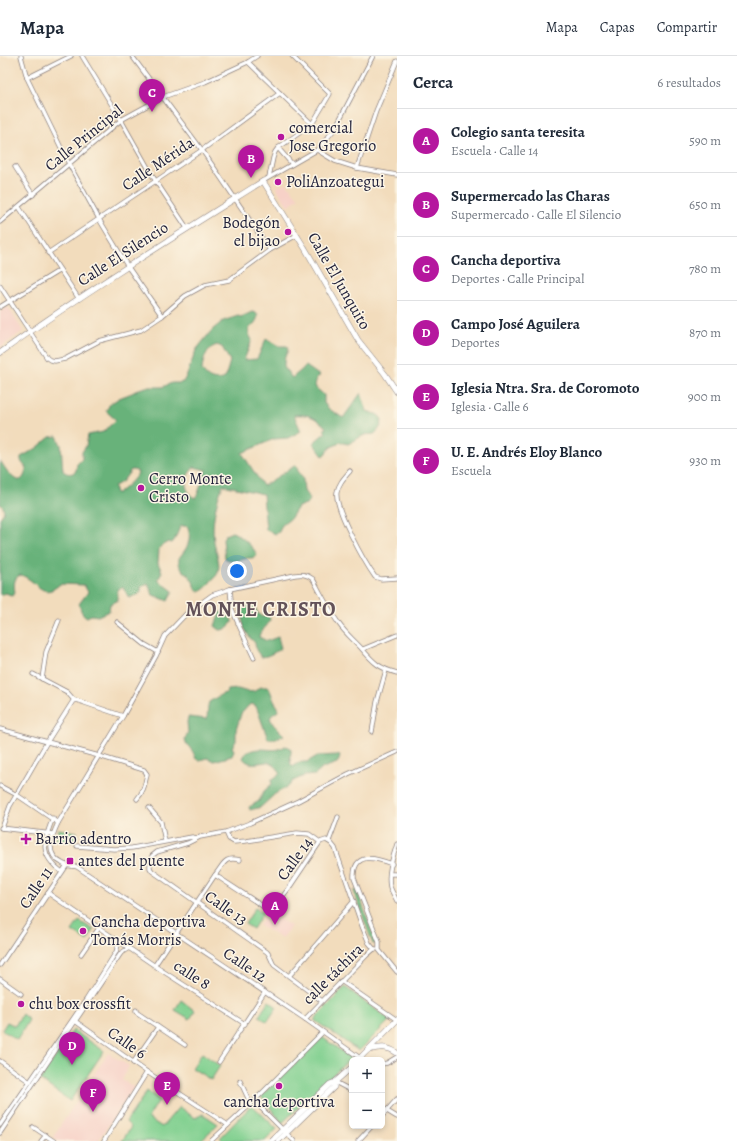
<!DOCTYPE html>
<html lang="es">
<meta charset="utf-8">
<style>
:root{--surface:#fff;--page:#f2f2f3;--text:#1f2937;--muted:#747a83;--line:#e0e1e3;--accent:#b5179e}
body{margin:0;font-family:Alegreya,serif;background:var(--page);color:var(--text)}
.controls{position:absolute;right:12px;bottom:12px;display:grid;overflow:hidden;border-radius:6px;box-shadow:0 2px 6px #0003}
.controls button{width:36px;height:36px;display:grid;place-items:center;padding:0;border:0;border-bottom:1px solid var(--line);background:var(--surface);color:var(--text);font:20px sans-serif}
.you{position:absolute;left:237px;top:515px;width:14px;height:14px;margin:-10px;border:3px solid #fff;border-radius:50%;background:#1a73e8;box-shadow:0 0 0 6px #1a73e833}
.badge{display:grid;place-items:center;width:26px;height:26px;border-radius:50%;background:var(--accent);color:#fff;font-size:13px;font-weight:700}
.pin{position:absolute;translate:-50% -33px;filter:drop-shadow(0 1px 2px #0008)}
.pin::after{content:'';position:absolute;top:21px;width:14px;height:12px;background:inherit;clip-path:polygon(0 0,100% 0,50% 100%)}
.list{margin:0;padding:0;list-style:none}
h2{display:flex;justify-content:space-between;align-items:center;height:52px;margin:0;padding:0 16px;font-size:17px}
h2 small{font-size:13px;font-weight:400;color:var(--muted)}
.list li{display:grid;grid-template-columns:26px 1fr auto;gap:12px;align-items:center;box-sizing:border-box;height:64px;padding:0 16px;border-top:1px solid var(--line)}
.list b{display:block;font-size:15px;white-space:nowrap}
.list p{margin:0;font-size:13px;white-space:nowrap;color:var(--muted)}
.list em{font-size:13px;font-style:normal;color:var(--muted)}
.map{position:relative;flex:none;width:397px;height:1085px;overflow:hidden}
header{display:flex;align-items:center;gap:24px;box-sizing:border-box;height:56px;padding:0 20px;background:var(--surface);border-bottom:1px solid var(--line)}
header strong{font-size:19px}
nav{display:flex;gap:22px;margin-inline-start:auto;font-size:14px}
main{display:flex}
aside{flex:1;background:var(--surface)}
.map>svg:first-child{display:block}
</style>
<header>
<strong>Mapa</strong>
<nav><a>Mapa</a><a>Capas</a><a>Compartir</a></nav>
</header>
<main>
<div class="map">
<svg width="397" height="1085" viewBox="0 0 397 1085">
<rect width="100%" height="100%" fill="#fcf5e5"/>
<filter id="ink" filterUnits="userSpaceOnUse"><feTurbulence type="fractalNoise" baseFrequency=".025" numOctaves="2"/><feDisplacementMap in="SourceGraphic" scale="8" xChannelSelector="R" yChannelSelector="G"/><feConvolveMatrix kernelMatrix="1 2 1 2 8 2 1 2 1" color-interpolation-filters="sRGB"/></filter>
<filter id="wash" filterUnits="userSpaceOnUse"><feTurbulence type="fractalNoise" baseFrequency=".012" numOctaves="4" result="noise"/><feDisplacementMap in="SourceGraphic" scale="16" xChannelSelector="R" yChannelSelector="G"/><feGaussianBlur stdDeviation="0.9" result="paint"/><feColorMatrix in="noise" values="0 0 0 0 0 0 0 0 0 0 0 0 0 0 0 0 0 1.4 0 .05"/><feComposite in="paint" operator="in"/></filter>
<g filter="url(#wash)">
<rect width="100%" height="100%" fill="#f2dcbc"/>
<!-- built -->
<g fill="#f7d1c7">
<path d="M286 127 299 142 288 150 276 131Z"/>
<path d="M8 251 23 275 0 292V256Z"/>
<path d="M268 856 291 870 282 883 259 869Z"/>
<path d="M108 997 129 1010 122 1024 134 1031 98 1085H58L53 1081Z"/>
</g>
<!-- green -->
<g fill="#81d090" stroke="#527966">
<path d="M58 773 77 776 75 786 56 784Z"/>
<path d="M357 834 376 887 373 888 354 835Z"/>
<path d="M255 852 263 857 253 873 245 868Z"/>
<path d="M79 865 94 874 87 885 72 875Z"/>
<path d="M345 931 390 964 359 995 314 964Z"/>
<path d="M181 944 195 955 190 963 175 954Z"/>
<path d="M269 945 277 951 267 966 259 960Z"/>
<path d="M22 958 29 964 17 984 2 974 7 966 15 970Z"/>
<path d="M73 974 104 995 70 1045 40 1024Z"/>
<path d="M322 981 351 1002 282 1067 261 1040Z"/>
<path d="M202 997 220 1010 211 1024 192 1012Z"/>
<path d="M147 1035 159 1044 148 1062 162 1071 179 1051 195 1062 203 1058 218 1068 200 1085H122L131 1071 126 1066Z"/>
<path d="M252 1049 277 1073 265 1085H223L220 1082Z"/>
</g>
<!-- forest -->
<g fill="#68b27a" stroke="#456a5a" fill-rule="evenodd">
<path d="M252 256 256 257 258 260C255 273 243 269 252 284L244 304 257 303 266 283 279 290H287C289 296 286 297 285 301 284 304 284 308 284 311L292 322 306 310 320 320 317 321 315 329 316 332 324 339V347L329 353 343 362 361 337 367 355C372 357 379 358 381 362 384 366 379 375 374 378 372 379 368 378 365 379 359 381 354 385 348 388L340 386 338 388 331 391 323 400 313 387 326 376 324 374 326 372 325 370C313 360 309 358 294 359L301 375 288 382 274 383 242 397 263 430 296 409 299 418 302 421 303 424 304 435 310 443 308 447 298 451 290 463 282 469 279 476 276 478 266 474 263 438 223 429C216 446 211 467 214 486 215 495 221 506 218 516 217 520 214 522 211 525 207 531 204 535 197 535 195 530 193 525 190 521 186 516 179 513 179 506 178 502 180 501 182 498 189 490 191 481 188 471L185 470H181C177 475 177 482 172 487L168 486 161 490 159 493 158 507 162 516 158 524 173 535 168 545 153 539 148 528 141 531V537L129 542 123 531 120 532 117 534 118 542 117 545 110 548 109 555 98 560 91 559 87 561C81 558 81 554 79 548L88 536 84 529 60 528C42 545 38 525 21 519 13 521 14 530 15 537L13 540 6 537 0 539V462L4 456 3 451 0 448V404C5 413 21 438 26 414 27 409 20 409 21 401L37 392 50 381 57 380 61 389 63 415C67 418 71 419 76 415L77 408 82 403V396L86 390 88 379 103 376 116 364 106 355 110 348 119 342 132 337 139 333 146 331H162L172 327H179L183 326 187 319 196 294 212 274 223 265 238 260 241 261ZM217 289 222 291 230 305 225 322C215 326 207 323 202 314 203 304 206 292 217 289ZM194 411 206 414 197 440 195 442C190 440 185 432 186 426 186 420 191 415 194 411ZM131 414H134L137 415 138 417C135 423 124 433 118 437H116L114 432 115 430 123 425Z"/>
<path d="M232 476C239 478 255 492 257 499 254 502 252 502 248 502 239 504 233 508 225 502L223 483 225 479Z"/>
<path d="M254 549 257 556 262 561 266 560H269L270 564C267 572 259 575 259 581L267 585 278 581 281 592C276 596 267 601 261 601L256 594 255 587 250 582 244 572 240 551Z"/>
<path d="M220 556H224L232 564V567C228 571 225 574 220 574L215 570Z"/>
<path d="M262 631H267L270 634 274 645 278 651V655L272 659 270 662 273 668 284 679 276 683H268L256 650 252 648 249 649 241 658 236 674V685L232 691 234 694 232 700 214 705 207 702 200 704 196 703 193 696 186 687 185 683 188 676 187 666 188 661 207 663 208 650 209 646 222 638 226 637 227 634 238 633 248 636 255 635 258 632Z"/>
<path d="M285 690 289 691 291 694C291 701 288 706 293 711L299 706H307L317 700 337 699 340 700 339 704 337 707 323 712 315 719 304 720 293 725 289 730 275 738 261 751 250 754 249 751 259 745 264 735 272 728 271 724 280 718C279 712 273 708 268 706 259 706 249 711 243 702L245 698C259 687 274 699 285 690Z"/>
</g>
</g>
<g filter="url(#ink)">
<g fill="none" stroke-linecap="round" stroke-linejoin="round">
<defs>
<g id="street">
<path d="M21 0 27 22 69 108 99 163 128 211 162 260"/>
<path d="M82 0 121 64 155 124 187 172"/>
<path d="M132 0 202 94 270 194"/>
<path d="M248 6 312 68"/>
<path d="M27 22 71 0"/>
<path d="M278 92 292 108"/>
<path d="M317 94 335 105 357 112 397 119"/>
<path d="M15 111 33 139"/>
<path d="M357 112 376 55 397 5"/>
<path d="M269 121 273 102 275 96 278 92 312 68 330 38 292 0"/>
<path d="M263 125 317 94 334 74 373 0"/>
<path d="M19 151 79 243"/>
<path d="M0 166 121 64 163 41 205 26 248 6 257 0"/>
<path d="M48 197 202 94 280 37"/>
<path d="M0 230 47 302 50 304 55 305 65 303 99 285 141 274 162 260 185 240 205 229 229 224 270 194 297 179"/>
<path d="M0 251 60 214"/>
<path d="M350 415C344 422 339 427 337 436 334 452 365 507 375 521L381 523 397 522"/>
<path d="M230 533 232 553 240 572 254 602"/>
<path d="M117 566 144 588 158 596"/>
<path d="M363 593 397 579"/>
<path d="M33 618 67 636 74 644"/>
<path d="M42 623 46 596 59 564"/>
<path d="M0 673 99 700 144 714 147 718C145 727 144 736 137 743"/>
<path d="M372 676 377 646 386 614"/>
<path d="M0 730 17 739 58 767 123 660 156 600 165 580 186 558 212 539 230 533 295 519C302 518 306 518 313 523 321 538 329 554 339 568 346 578 355 585 362 593 374 607 379 612 397 617"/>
<path d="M149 752 161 766 165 785"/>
<path d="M53 762C43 786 39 799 62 816"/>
<path d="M58 767C52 780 44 798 62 807 66 810 72 810 77 811L305 963 360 1002"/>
<path d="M1 772 53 778"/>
<path d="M2 772 10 750 47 686 73 645 76 644 123 660"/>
<path d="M226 776 229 783 234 786 246 785 297 777 309 778 320 786"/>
<path d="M329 785 338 761"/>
<path d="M397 788C393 801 387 817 390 831 392 836 395 841 397 845"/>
<path d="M77 790 114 793 132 792 192 781 197 782"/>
<path d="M392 808C374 801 353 796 354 822L379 886V894L397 916"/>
<path d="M390 818H397"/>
<path d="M215 819C224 808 224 800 240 804"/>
<path d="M48 837 161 914 245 968"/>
<path d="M81 898 99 872"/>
<path d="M0 909 67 809"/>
<path d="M155 909 215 819 267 853 269 854 273 853 289 832 320 786 326 784 331 787 335 792 362 870 369 887 374 893"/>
<path d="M289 920 354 845"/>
<path d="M0 923 21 938"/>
<path d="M341 925 397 964"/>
<path d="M322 945 274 909C271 905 271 900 267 896L152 815 150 812V808L152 800 157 796 188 787 200 781 226 776 250 767 298 745 348 718 397 696"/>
<path d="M136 954V956L185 989"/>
<path d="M305 963 367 899 374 893H376"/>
<path d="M75 965 147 1016 228 1069"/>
<path d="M0 1005 30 1026"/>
<path d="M219 1006 265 936"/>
<path d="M133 1007 158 971"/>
<path d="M382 1008 387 1007 397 1001"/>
<path d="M240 1025 247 1040 250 1048"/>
<path d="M335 1026 352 1035"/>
<path d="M254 1045 294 1085"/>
<path d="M382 1052 397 1061"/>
<path d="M382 1060 397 1043"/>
<path d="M0 1069 86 944 116 896 119 886"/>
<path d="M33 1071 54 1085"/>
<path d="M0 1077 121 897 129 892"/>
<path d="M41 1085 46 1079"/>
<path d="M104 1085 147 1016"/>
<path d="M211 1085 254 1045 323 976"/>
<path d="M358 1085 372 1070"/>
</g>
<g id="secondary">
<path d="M0 297C85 236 174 181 263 125L306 194 358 284 385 318 397 336"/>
<path d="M369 994C380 991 387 990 397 997"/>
<path d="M358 1004 397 964"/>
<path d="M271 1085 330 1028 335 1026 352 1011"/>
<path d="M278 1085 334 1031 335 1026"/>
</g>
</defs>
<!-- street casing -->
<use href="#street" stroke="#8a7f7c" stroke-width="5"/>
<!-- secondary casing -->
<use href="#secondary" stroke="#8a7f7c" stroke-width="6"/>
<!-- street -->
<use href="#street" stroke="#fff" stroke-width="3.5"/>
<!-- secondary -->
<use href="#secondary" stroke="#fff" stroke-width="5"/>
</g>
</g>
<!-- markers -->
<g fill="#b5179e" stroke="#fcf5e5" stroke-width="1.5">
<circle cx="281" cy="81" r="4"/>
<circle cx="278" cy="126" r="4"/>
<circle cx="288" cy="176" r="4"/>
<circle cx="141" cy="432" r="4"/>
<path d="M24 777h4v4h4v4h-4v4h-4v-4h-4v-4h4z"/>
<rect x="66" y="801" width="8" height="8" rx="2"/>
<circle cx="83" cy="875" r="4"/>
<circle cx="21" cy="948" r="4"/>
<circle cx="279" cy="1030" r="4"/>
</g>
<g text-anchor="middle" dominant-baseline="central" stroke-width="3" stroke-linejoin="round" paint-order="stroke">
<!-- poi labels -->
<g font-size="16" fill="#22223b" stroke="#fcf5e5" text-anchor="start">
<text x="289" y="72">comercial<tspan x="289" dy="18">Jose Gregorio</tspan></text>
<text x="286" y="126">PoliAnzoategui</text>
<text x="280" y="167" text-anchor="end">Bodegón<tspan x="280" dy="18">el bijao</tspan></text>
<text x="149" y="423">Cerro Monte<tspan x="149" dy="18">Cristo</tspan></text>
<text x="35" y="783">Barrio adentro</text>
<text x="78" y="805">antes del puente</text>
<text x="91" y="866">Cancha deportiva<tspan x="91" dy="18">Tomás Morris</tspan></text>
<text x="29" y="948">chu box crossfit</text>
<text x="279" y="1046" text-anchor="middle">cancha deportiva</text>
</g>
<!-- street labels -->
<g font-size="16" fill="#22223b" stroke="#fcf5e5">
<text transform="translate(84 82) rotate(-39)">Calle Principal</text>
<text transform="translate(158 108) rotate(-34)">Calle Mérida</text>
<text transform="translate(123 198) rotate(-33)">Calle El Silencio</text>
<text transform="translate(339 225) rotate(60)">Calle El Junquito</text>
<text transform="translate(295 803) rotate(-54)">Calle 14</text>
<text transform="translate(36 832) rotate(-56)">Calle 11</text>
<text transform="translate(226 852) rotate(35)">Calle 13</text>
<text transform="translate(245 909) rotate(34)">Calle 12</text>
<text transform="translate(333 918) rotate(-45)">calle táchira</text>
<text transform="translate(192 919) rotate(33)">calle 8</text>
<text transform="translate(127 987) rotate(35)">Calle 6</text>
</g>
<!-- district labels -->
<g font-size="20" font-weight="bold" letter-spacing="1" fill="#635259" stroke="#fcf5e5">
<text x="261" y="553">MONTE CRISTO</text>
</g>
</g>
</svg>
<div class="controls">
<button>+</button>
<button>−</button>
</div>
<div class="you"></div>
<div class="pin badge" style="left:275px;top:869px">A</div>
<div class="pin badge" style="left:251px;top:122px">B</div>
<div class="pin badge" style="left:152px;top:56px">C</div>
<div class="pin badge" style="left:72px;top:1009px">D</div>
<div class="pin badge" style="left:167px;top:1049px">E</div>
<div class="pin badge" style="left:93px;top:1056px">F</div>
</div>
<aside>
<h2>Cerca<small>6 resultados</small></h2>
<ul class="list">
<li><span class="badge">A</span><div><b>Colegio santa teresita</b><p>Escuela · Calle 14</p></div><em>590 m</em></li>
<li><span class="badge">B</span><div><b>Supermercado las Charas</b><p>Supermercado · Calle El Silencio</p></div><em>650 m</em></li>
<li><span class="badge">C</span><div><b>Cancha deportiva</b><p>Deportes · Calle Principal</p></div><em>780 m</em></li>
<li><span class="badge">D</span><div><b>Campo José Aguilera</b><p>Deportes</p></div><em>870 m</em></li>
<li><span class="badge">E</span><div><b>Iglesia Ntra. Sra. de Coromoto</b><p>Iglesia · Calle 6</p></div><em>900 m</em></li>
<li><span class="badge">F</span><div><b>U. E. Andrés Eloy Blanco</b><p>Escuela</p></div><em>930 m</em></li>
</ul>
</aside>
</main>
